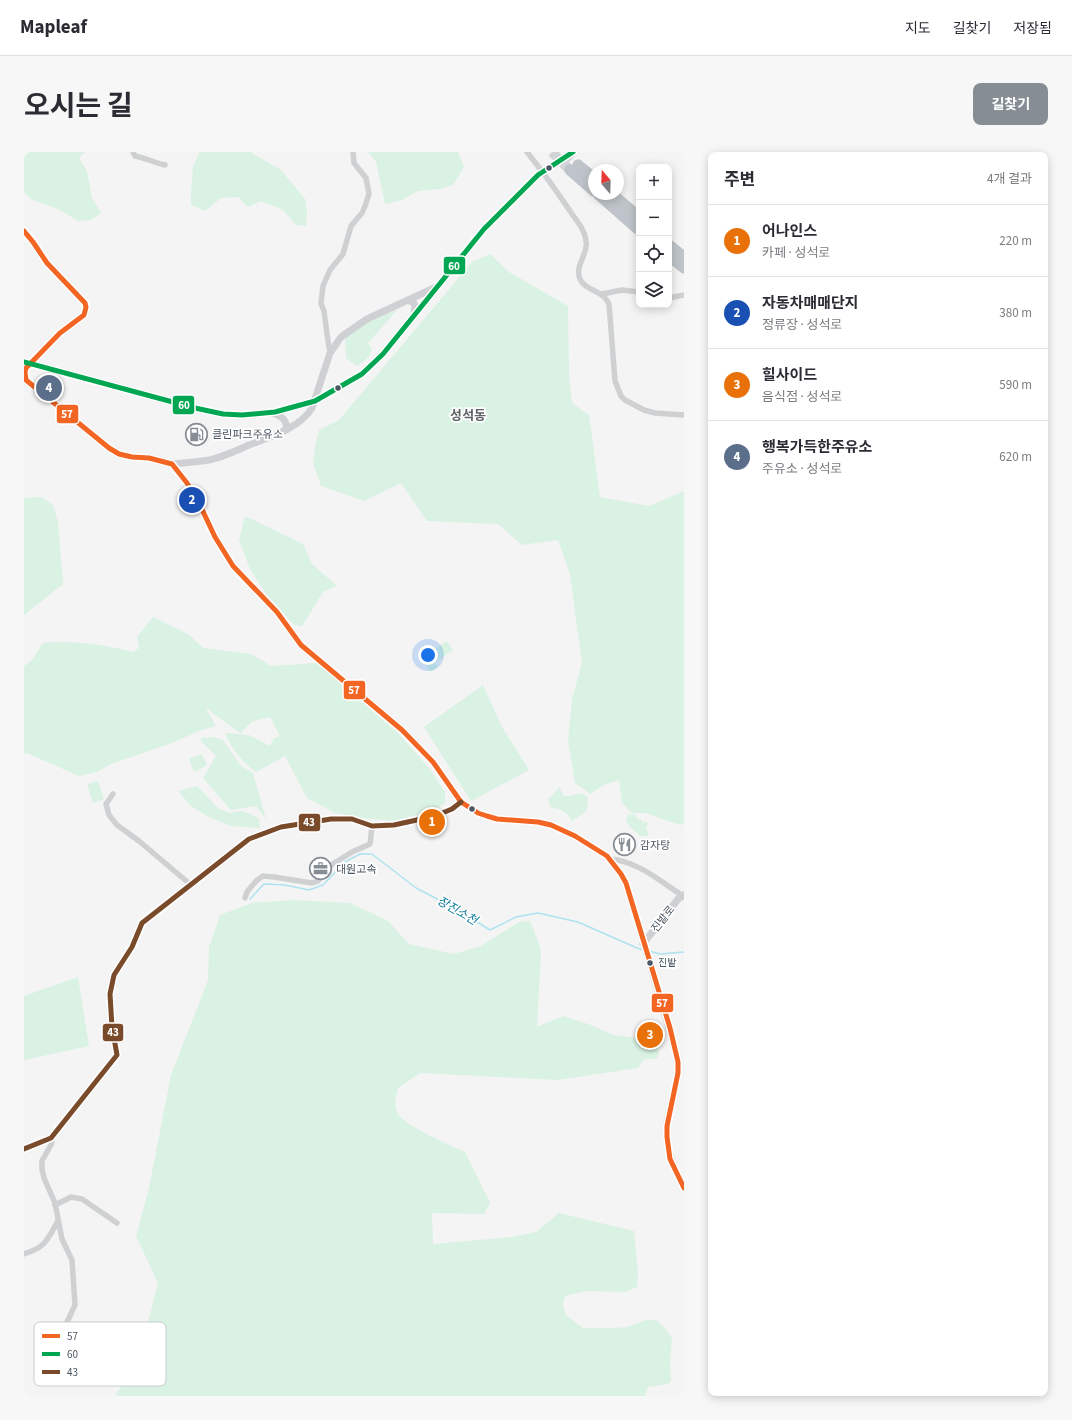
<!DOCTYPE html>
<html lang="ko">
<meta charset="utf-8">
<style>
:root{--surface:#fff;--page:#f7f7f7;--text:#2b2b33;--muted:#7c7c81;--line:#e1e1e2;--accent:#868d94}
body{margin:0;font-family:"Source Sans 3","Noto Sans KR",sans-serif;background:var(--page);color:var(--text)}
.controls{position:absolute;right:12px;top:12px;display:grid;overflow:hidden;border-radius:8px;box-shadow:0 2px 10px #0003}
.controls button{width:36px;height:36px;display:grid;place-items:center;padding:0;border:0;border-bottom:1px solid var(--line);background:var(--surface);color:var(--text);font:20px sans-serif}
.compass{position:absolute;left:564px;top:12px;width:36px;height:36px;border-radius:50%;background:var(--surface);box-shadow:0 2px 10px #0003;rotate:341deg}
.you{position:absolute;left:404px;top:503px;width:14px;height:14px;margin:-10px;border:3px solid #fff;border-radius:50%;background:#1a73e8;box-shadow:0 0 0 6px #1a73e833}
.badge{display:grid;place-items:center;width:26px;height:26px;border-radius:50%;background:var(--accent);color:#fff;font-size:13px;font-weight:700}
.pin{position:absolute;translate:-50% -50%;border:2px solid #fff;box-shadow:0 1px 4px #0006}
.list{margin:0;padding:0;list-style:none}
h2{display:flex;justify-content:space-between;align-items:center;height:52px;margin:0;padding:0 16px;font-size:17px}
h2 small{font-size:13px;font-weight:400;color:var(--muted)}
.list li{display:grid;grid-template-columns:26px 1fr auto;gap:12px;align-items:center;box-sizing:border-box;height:72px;padding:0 16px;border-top:1px solid var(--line)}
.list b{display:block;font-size:15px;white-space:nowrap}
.list p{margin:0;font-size:13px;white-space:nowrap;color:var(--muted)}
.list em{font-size:13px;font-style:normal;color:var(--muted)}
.icon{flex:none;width:22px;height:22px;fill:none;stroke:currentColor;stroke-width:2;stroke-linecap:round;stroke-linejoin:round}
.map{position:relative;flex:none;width:660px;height:1244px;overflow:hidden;border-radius:8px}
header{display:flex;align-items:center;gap:24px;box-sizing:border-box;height:56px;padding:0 20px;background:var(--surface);border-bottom:1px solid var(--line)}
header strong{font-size:19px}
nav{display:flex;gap:22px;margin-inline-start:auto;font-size:14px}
.intro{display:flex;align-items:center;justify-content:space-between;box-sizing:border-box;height:96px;padding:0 24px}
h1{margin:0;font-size:28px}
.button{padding:10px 18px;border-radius:8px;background:var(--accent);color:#fff;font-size:14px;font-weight:700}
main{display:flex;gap:24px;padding:0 24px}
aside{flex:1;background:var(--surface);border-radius:8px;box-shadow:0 2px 10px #0003}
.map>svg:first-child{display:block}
</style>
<header>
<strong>Mapleaf</strong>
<nav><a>지도</a><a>길찾기</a><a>저장됨</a></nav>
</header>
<div class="intro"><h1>오시는 길</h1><a class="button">길찾기</a></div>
<main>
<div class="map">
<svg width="660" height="1244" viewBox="0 0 660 1244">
<rect width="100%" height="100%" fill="#f4f4f4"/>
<!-- green -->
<g fill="#d9f2e3">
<path d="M0 0H61L55 6 63 19 68 46 77 61 67 68 54 69 36 58 7 47 0 40Z"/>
<path d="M176 0H228L229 2 257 18 281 47 283 59 282 74 272 73 259 58 237 49 224 55 214 45 197 46 181 59 167 53V42L169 14Z"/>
<path d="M344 0H434L440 15 429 33 416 37 394 39 378 48 361 52 352 10Z"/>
<path d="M466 102 485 120 544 154 545 224 548 251 565 263 576 345 625 354 660 339V671L656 673 621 661H608L598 651 595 628 580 633 566 642 551 631 544 588 548 547 558 511 546 422 534 388 498 393 474 372 403 369 377 331 340 349 297 334 289 311 291 294 295 278 315 268 448 110Z"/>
<path d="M373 158 344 191 348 197 345 205 333 214 322 206 321 186 344 169Z"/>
<path d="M17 345 29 353 34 370 39 432 0 463V346Z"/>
<path d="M221 364 279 392 288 412 313 434 299 440 278 474 270 473 243 443 226 417 215 388Z"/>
<path d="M129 465 164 482 179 496 227 502 247 514 293 511 374 581 405 616 421 640V651L410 658 370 669 339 666 311 661 283 646 261 604 232 620C218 610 207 596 201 581L225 583 246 594 250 586 256 584 246 565 229 569 216 581 181 555 192 574 175 579 148 591 87 612 73 620 55 624 3 601 0 602V514L8 508 19 491C49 488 80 493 109 500L115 496 113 485Z"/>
<path d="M423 489 429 498 412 510 406 500Z"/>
<path d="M402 498 414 515 406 520 395 503Z"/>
<path d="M459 533 477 573 505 618 447 649 400 575Z"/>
<path d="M189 585 199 588 217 614 229 621 242 667 232 654 207 658 179 626 192 604 177 589V586Z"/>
<path d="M178 602 183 613 170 620 165 607Z"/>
<path d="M74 629 80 647 69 651 63 632Z"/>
<path d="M173 634 195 657 206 661 218 659 227 662 235 667 236 676 207 674 183 664 167 654 154 639Z"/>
<path d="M535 635 540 644C548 645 551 641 558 642 566 643 565 655 561 660 557 663 552 666 548 669L542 661 535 657 528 656 526 654 524 646 528 644Z"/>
<path d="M605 661 607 663 610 662 615 668H618L619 672 622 669 624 672 622 676 625 683C617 686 615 683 610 678 606 675 604 673 602 668Z"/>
<path d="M269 748 326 751 364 769 385 792 430 802 457 794 495 770 506 769 515 792 517 800 513 875 539 864 567 873 590 883 624 887 635 898C634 913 627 904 620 908 617 910 617 914 613 916L534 928 396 921 374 936C372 944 370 951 373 960 379 974 427 993 441 1000L466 1051 460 1062 408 1061 409 1092 488 1085 512 1080 535 1061 610 1079 614 1121 613 1135 601 1140 563 1139 544 1143 540 1146 539 1154 542 1163 559 1176H590L603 1175 622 1168H632L640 1175 648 1186 646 1211 647 1229 644 1232 624 1235 621 1244H91L107 1220 124 1170 134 1131 112 1084 125 1036 147 923 184 828 185 795 196 763 228 751Z"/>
<path d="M54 825 65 894 0 908V844Z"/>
</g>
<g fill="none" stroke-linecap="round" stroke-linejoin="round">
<!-- stream -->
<g stroke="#aee2f0" stroke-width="1.5">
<path d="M226 747 240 732 261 733 285 738 299 733 321 710 336 702H348L392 736 429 755 466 778 492 765 514 761 554 770 613 796 620 798"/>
<path d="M625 799 636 802 660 800"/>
</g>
<!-- highway-tunnel -->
<g stroke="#d2d4d7" stroke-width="10" stroke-dasharray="10 5" stroke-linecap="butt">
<path d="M528 0 546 18"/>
<path d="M541 0 554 13"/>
</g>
<defs>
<g id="highway">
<path d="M554 13 570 26"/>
<path d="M546 18 570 39"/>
<path d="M574 42 615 78"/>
<path d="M588 42 615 65"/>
<path d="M645 93 660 105"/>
<path d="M645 104 660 116"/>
</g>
</defs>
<!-- highway casing -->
<use href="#highway" stroke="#b9bec3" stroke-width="11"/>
<!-- street -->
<g stroke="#ced0d2" stroke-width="5.5">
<path d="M109 0 111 4C122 6 131 11 141 13"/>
<path d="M503 0C519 20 534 41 548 62 554 70 561 79 562 89 565 102 550 113 556 127 561 139 578 137 585 152L591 229 597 244 601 248 620 258 631 261 660 263"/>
<path d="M0 79 9 90 23 111 61 151 62 155 60 163 36 181 6 212"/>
<path d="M578 142 598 138 615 140"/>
<path d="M645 146 660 143"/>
<path d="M307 199 305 196 300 159 297 152 299 134 306 118 319 102 327 74 338 61 341 54 345 42 342 26 330 11 329 0"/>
<path d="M89 642 82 652 85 663 93 673 115 689 167 733"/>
<path d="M586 707C613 709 636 729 659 744"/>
<path d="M221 746 223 740 232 729 239 724 250 725 288 731 294 729 307 713 328 700 346 692 348 674"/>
<path d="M27 986 28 991 18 1009V1017L20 1026 31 1051 38 1087 48 1108 51 1153 37 1183 38 1198 31 1217"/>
<path d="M0 997 27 986 93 903 88 875 86 842 90 823 108 795 118 771 225 687 257 675 307 667H328L348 674 370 673 411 664 428 657 437 650"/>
<path d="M31 1053 47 1045 58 1047 93 1071"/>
<path d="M0 1102C22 1095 23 1088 34 1069"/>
</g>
<!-- secondary -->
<g stroke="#ced0d4" stroke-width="7">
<path d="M390 163 391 155 390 151 384 148 410 136"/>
<path d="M0 210 171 256 199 262 218 263 251 260 291 249 338 222 359 202 460 77 514 23 549 0"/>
<path d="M6 212 1 218 2 228 85 296 95 302 108 305 125 306 148 312 163 331 176 353 191 385 209 414 253 460 277 493 378 578 409 610 437 650 454 661 463 664 473 667 514 670 527 673 551 684 583 704 597 722 602 731 650 894C652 903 655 912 654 921 652 939 645 955 643 972 641 996 649 1016 660 1036"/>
<path d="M248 261C257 263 264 269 262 278"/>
<path d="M148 312C161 311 173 310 185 308 199 305 212 299 225 293 246 285 276 276 288 256L306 201 317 185 343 167 384 148"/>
<path d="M619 792 654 747 660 743"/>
</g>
<!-- highway -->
<use href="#highway" stroke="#bec4c9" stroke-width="10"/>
<defs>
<path id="bus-1" d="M0 79 9 90 23 111 61 151 62 155 60 163 36 181 2 216 1 220 2 228 85 296 95 302 108 305 125 306 148 312 163 331 176 353 191 385 209 414 253 460 277 493 378 578 409 610 437 650 454 661 463 664 473 667 514 670 527 673 551 684 583 704 597 722 602 731 646 876 654 910V921L643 974V985L646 1007 660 1036"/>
<path id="bus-2" d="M0 210 171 256 199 262 218 263 251 260 291 249 338 222 359 202 460 77 514 23 549 0"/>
<path id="bus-3" d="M0 997 27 986 93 903 88 875 86 842 90 823 108 795 118 771 225 687 257 675 307 667H328L348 674 370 673 411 664 428 657 437 650"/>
</defs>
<!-- bus-1 casing -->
<use href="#bus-1" stroke="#fff" stroke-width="8"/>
<!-- bus-2 casing -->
<use href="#bus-2" stroke="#fff" stroke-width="8"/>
<!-- bus-3 casing -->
<use href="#bus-3" stroke="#fff" stroke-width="8"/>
<!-- bus-1 -->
<use href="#bus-1" stroke="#f26522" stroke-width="5"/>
<!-- bus-2 -->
<use href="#bus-2" stroke="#00a651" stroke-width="5"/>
<!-- bus-3 -->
<use href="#bus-3" stroke="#7a4b2a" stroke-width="5"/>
</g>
<!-- icons -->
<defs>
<symbol id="fuel-ring" viewBox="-11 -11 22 22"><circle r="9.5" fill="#fff" stroke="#868d94" stroke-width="1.5"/><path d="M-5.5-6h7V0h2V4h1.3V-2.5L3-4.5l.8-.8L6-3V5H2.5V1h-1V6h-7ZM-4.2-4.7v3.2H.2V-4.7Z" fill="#868d94"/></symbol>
<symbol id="restaurant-ring" viewBox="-11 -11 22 22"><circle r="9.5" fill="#fff" stroke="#868d94" stroke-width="1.5"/><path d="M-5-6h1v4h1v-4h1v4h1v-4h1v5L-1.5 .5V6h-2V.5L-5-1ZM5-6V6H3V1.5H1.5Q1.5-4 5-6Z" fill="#868d94"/></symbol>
<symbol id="office-ring" viewBox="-11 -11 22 22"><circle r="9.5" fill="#fff" stroke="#868d94" stroke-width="1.5"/><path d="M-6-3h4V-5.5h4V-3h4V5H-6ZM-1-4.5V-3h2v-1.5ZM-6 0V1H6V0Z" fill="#868d94"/></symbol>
</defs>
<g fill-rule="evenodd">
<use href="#fuel-ring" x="160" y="270" width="25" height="25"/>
<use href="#restaurant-ring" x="588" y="680" width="25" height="25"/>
<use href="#office-ring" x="284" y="704" width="25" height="25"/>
</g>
<!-- markers -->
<g fill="#4a5661" stroke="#fff" stroke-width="1.5">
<circle cx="525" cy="16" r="3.5"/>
<circle cx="314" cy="236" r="3.5"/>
<circle cx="448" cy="657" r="3.5"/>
<circle cx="626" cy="811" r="3.5"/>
</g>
<g text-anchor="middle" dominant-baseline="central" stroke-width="3.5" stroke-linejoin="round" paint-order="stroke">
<!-- bus labels -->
<g font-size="10" fill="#4a5661" stroke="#fff" text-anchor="start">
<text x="634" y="811">진밭</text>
</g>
<!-- poi labels -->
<g font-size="11" fill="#4a5661" stroke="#fff" text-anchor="start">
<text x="188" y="282">클린파크주유소</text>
<text x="616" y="693">감자탕</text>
<text x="312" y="717">대원고속</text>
</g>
<!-- street labels -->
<g font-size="11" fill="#4a5661" stroke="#fff">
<text transform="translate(639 767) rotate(-52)">진밭로</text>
</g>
<!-- water labels -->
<g font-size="12" font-style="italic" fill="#0c7c9b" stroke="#fff">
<text transform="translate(433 759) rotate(30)">장진소천</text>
</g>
<!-- quarter labels -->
<g font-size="13" font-weight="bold" fill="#5f6368" stroke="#fff">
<text x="444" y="264">성석동</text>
</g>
</g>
<!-- legend -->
<rect x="10" y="1170" width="132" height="64" rx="6" fill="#fff" stroke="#c9ccd0" stroke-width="1"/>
<rect x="18" y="1182" width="18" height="4" fill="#f26522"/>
<rect x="18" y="1200" width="18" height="4" fill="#00a651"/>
<rect x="18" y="1218" width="18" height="4" fill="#7a4b2a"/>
<g font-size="11" fill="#4a5661">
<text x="43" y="1188">57</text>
<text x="43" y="1206">60</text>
<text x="43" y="1224">43</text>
</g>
<g stroke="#fff" stroke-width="1.5">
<rect x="419" y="104" width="23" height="19" rx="4" fill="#00a651"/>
<rect x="148" y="243" width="23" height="20" rx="4" fill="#00a651"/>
<rect x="32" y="252" width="23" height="20" rx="4" fill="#f26522"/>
<rect x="319" y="528" width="23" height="20" rx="4" fill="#f26522"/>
<rect x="274" y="661" width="23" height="19" rx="4" fill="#7a4b2a"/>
<rect x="627" y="841" width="23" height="20" rx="4" fill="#f26522"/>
<rect x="78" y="871" width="22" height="19" rx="4" fill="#7a4b2a"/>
</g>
<g font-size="11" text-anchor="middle" font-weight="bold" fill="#fff">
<text x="430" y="118">60</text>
<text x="160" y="257">60</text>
<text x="43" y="266">57</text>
<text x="330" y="542">57</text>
<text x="285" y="674">43</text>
<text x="638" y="855">57</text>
<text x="89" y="884">43</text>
</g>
</svg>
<div class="controls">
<button>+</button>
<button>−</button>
<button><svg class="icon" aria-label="locate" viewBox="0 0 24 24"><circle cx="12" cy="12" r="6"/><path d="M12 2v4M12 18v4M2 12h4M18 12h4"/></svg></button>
<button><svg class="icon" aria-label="layers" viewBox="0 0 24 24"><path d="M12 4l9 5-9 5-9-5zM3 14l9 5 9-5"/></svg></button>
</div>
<svg class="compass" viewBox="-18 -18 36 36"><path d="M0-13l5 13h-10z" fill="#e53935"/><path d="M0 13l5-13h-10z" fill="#7c7c81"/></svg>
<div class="you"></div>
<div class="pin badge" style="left:408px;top:670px;background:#e8710a">1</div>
<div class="pin badge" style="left:168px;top:348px;background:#1a4fb4">2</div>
<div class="pin badge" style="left:626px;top:883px;background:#e8710a">3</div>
<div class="pin badge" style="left:25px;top:236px;background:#5c6f8a">4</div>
</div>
<aside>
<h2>주변<small>4개 결과</small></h2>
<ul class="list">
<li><span class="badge" style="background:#e8710a">1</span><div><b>어나인스</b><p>카페 · 성석로</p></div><em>220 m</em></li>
<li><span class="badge" style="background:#1a4fb4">2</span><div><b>자동차매매단지</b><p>정류장 · 성석로</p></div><em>380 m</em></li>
<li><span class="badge" style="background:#e8710a">3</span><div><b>힐사이드</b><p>음식점 · 성석로</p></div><em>590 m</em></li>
<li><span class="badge" style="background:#5c6f8a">4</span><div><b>행복가득한주유소</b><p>주유소 · 성석로</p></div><em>620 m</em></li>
</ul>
</aside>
</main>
